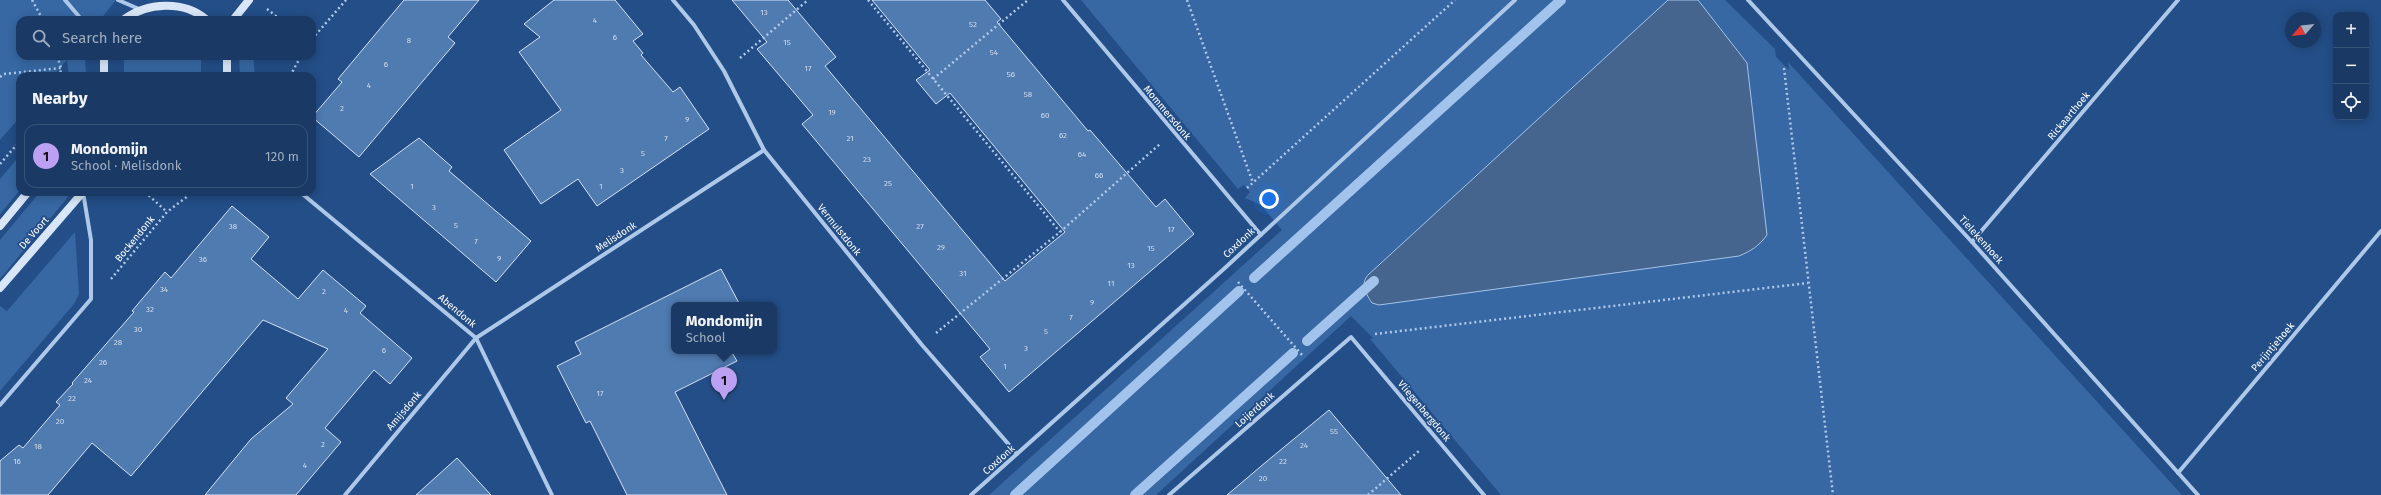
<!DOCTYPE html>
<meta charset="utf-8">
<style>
:root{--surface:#1a3a65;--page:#27456e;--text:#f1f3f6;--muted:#9fadbf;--line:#385479;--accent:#bca0f2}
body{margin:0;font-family:"Fira Sans",sans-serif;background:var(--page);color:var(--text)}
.controls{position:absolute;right:12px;top:12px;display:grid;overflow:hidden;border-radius:8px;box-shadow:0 2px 10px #0003}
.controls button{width:36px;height:36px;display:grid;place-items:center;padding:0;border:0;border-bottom:1px solid var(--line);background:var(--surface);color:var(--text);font:20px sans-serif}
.compass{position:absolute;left:2285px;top:12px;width:36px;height:36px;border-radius:50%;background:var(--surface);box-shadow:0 2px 10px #0003;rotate:242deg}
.you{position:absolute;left:1269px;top:199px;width:14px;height:14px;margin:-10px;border:3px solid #fff;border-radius:50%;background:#1a73e8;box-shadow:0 0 0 6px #1a73e833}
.badge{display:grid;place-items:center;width:26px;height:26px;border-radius:50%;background:var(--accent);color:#111;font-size:13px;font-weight:700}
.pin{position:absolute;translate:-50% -33px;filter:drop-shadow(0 1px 2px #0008)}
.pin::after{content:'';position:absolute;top:21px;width:14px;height:12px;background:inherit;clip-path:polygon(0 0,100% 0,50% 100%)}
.popup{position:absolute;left:671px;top:302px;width:106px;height:52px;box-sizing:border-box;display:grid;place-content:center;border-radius:8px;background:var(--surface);filter:drop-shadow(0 1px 3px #0005);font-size:13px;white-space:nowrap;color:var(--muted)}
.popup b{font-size:15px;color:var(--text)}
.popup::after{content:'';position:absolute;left:50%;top:100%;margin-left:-8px;border:8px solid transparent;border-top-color:var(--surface)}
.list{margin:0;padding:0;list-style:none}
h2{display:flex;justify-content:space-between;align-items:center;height:52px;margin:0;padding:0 16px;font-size:17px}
h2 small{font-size:13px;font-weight:400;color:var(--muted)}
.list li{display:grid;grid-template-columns:26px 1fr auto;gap:12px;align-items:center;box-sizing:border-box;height:64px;margin:0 8px 8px;padding:0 8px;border:1px solid var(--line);border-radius:12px}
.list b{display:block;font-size:15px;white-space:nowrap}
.list p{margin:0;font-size:13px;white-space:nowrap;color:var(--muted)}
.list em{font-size:13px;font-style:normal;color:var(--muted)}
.icon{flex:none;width:22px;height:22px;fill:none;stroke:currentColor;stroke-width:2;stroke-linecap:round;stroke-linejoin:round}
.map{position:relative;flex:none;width:2381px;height:495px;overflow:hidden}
.search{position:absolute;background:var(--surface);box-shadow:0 2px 10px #0003;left:16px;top:16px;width:300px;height:44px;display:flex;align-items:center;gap:10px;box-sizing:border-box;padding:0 14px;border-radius:12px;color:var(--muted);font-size:15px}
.panel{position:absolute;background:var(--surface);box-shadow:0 2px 10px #0003;left:16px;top:72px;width:300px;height:124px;border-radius:12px}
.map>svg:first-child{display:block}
</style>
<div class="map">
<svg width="2381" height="495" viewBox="0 0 2381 495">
<rect width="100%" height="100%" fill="#234e87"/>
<!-- green -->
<g fill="#3768a4">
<path d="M0 0H116L100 20H20V56H85L86 76H69L67 60 53 76H20V117L0 140Z"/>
<path d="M1081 0H1725L1775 49 1776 57 1789 70 1788 62 2182 495H1501L1370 339 1373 338 1351 316 1156 495H989L1282 230 1261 205 1245 198 1250 192 1244 185 1238 189Z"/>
<rect x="124" y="56" width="77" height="20"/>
<path d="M239 56H253L255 76H240Z"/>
<path d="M20 155V190L0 214V179Z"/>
<path d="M40 192H72L0 279V240Z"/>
<path d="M75 232 79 294 74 304 0 391V306L7 311Z"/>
</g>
<!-- water -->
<path fill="#45658e" stroke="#a2c3eb" d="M1668 0H1698L1747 63 1767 235C1759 246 1751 251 1739 256L1379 305 1372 303C1366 294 1360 284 1368 275Z"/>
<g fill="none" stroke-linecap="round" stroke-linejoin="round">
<!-- stream -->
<g stroke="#a2c3eb" stroke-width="10">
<path d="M1254 278 1561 0"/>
<path d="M1307 341 1374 281"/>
<path d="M1015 495 1239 291"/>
<path d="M1135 495 1293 353"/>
</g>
</g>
<!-- building -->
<g fill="#507bb1" stroke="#d2e3f7">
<path d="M404 0H479L448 37 455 43 359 157 312 117 342 82 338 79Z"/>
<path d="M554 0H615L643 34 633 41 643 53 641 55 673 92 680 87 709 129 597 206 578 179 541 204 504 150 561 110 519 52 540 37 524 24Z"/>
<path d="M732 0H788L836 57 825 66 1005 281 1065 232 950 93 936 104 916 80 930 70 872 0H985L1001 19 997 22 1088 131 1090 130 1156 207 1165 199 1194 234 1009 392 980 357 990 349 802 124 813 115 757 49 767 42Z"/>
<path d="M419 138 452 167 449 171 531 241 496 282 370 174Z"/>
<path d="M232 206 269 237 251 259 298 299 323 270 366 306 360 313 412 358 390 384 374 370 325 428 341 442 296 495H205L251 439 293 404 286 398 328 349 263 320 131 476 92 443 48 495H0V461L19 445 23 448 60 405 56 402 73 384 72 383 134 312 132 311 165 272 171 278Z"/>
<path d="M721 269 740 305H674V351H731L737 361 675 392 727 495H627L590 421 586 423 557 366 581 354 575 342Z"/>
<path d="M1329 410 1401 495H1227L1266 462Z"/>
<path d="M457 458 491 495H416Z"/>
</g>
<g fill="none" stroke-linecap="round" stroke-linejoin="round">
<!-- path -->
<g stroke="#aec8ea" stroke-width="2.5" stroke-dasharray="2 3" stroke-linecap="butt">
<path d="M32 0 43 20"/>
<path d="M868 0 1060 232"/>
<path d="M1187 0 1253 183"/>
<path d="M267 9 281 20"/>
<path d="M312 39 346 0"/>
<path d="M57 56 61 68 60 76"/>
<path d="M740 58 808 0"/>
<path d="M1784 68 1833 495"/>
<path d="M290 76 301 56"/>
<path d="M0 77 4 74 61 68"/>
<path d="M933 79 1028 0"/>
<path d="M0 164 20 141"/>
<path d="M1247 188 1455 0"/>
<path d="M145 192 167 212"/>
<path d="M111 279 167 212 193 192"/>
<path d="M1238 282 1302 355"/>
<path d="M936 333 1060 232 1160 144"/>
<path d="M1375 334 1808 283"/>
<path d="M1368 495 1420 450"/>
</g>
<!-- street -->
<g stroke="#aec8ea" stroke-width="4">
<path d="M65 0 82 20"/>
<path d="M118 0 139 9"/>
<path d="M673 0 694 25 724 71 764 150 922 345 1017 454"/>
<path d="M1063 0 1261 235"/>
<path d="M1748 0 1972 242 2198 495"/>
<path d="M300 192 476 338 552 495"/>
<path d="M1972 242 2178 0"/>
<path d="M0 405 91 299V240L83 192"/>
<path d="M2178 473 2381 231"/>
<path d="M345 495 476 338 764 150"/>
<path d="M971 495 1226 267 1515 0"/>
<path d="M1169 495 1351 337 1484 495"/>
</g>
<!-- secondary -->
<g stroke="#d8e6f8" stroke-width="8">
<path d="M123 20C147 2 184 0 207 20"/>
<path d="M233 20 249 0"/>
<path d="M104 76V56"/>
<path d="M227 76V56"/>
<path d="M0 226 28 192"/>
<path d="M0 288 83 192"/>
</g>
</g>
<g text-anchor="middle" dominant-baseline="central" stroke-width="3.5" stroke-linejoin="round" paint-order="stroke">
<!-- number labels -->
<g font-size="8" fill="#d3deec">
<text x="764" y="12">13</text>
<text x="595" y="20">4</text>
<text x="973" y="24">52</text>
<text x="615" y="37">6</text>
<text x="409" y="40">8</text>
<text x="787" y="42">15</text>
<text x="994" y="52">54</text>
<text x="386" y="64">6</text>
<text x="808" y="68">17</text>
<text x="1011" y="74">56</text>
<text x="369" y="85">4</text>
<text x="1028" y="94">58</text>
<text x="342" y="108">2</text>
<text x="832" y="112">19</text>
<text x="1045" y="115">60</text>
<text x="687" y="119">9</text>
<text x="1063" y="135">62</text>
<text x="666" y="138">7</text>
<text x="850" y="138">21</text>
<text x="643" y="153">5</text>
<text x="1082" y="154">64</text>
<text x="867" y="159">23</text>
<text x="622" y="170">3</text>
<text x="1099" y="175">66</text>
<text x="888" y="183">25</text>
<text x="412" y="186">1</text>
<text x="601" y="186">1</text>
<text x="434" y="207">3</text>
<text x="456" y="225">5</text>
<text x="233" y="226">38</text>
<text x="920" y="226">27</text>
<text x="1171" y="229">17</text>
<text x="476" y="241">7</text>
<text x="941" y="247">29</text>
<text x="1151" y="248">15</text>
<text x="499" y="258">9</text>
<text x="203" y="259">36</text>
<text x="1131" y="265">13</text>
<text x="963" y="273">31</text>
<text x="1111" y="283">11</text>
<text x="164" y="289">34</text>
<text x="324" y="291">2</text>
<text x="1092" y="302">9</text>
<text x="150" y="309">32</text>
<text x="346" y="310">4</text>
<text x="1071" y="317">7</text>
<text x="138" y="329">30</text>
<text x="1046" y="331">5</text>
<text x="118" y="342">28</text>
<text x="1026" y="348">3</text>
<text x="384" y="350">6</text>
<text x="103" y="362">26</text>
<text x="1005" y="366">1</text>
<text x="88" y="380">24</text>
<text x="600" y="393">17</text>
<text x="72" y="398">22</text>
<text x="60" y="421">20</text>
<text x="1334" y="431">55</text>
<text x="323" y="444">2</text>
<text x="1304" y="445">24</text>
<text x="38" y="446">18</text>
<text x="17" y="461">16</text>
<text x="1283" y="461">22</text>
<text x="305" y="465">4</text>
<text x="1263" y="478">20</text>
</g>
<!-- street labels -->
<g font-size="10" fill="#fff" stroke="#234e87">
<text transform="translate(1167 113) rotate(50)">Mommersdonk</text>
<text transform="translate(2069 116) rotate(-50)">Rickaarthoek</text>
<text transform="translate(839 230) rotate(51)">Vermulstdonk</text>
<text transform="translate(34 233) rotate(-49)">De Voort</text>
<text transform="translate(616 237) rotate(-33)">Melisdonk</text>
<text transform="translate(135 239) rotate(-51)">Bockendonk</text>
<text transform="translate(1981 240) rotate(48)">Tielekenhoek</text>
<text transform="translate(1239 243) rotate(-43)">Coxdonk</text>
<text transform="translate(457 311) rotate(40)">Abendonk</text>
<text transform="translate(2273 347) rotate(-50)">Perijntjehoek</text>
<text transform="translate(1255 410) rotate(-41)">Loijerdonk</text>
<text transform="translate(404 411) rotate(-50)">Amijsdonk</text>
<text transform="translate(1424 411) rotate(50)">Vliegenbergdonk</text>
<text transform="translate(999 460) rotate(-42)">Coxdonk</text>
</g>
</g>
</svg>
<div class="controls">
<button>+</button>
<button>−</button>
<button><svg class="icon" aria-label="locate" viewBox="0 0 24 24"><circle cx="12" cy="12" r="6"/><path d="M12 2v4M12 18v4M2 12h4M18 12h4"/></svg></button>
</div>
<svg class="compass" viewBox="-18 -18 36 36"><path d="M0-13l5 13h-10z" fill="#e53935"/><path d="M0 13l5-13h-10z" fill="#9fadbf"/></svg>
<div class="you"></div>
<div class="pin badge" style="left:724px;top:400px">1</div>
<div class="popup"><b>Mondomijn</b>School</div>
<div class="search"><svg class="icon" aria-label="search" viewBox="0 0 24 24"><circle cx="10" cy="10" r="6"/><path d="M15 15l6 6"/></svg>Search here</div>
<section class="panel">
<h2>Nearby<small></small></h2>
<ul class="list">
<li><span class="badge">1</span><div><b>Mondomijn</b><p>School · Melisdonk</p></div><em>120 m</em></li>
</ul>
</section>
</div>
